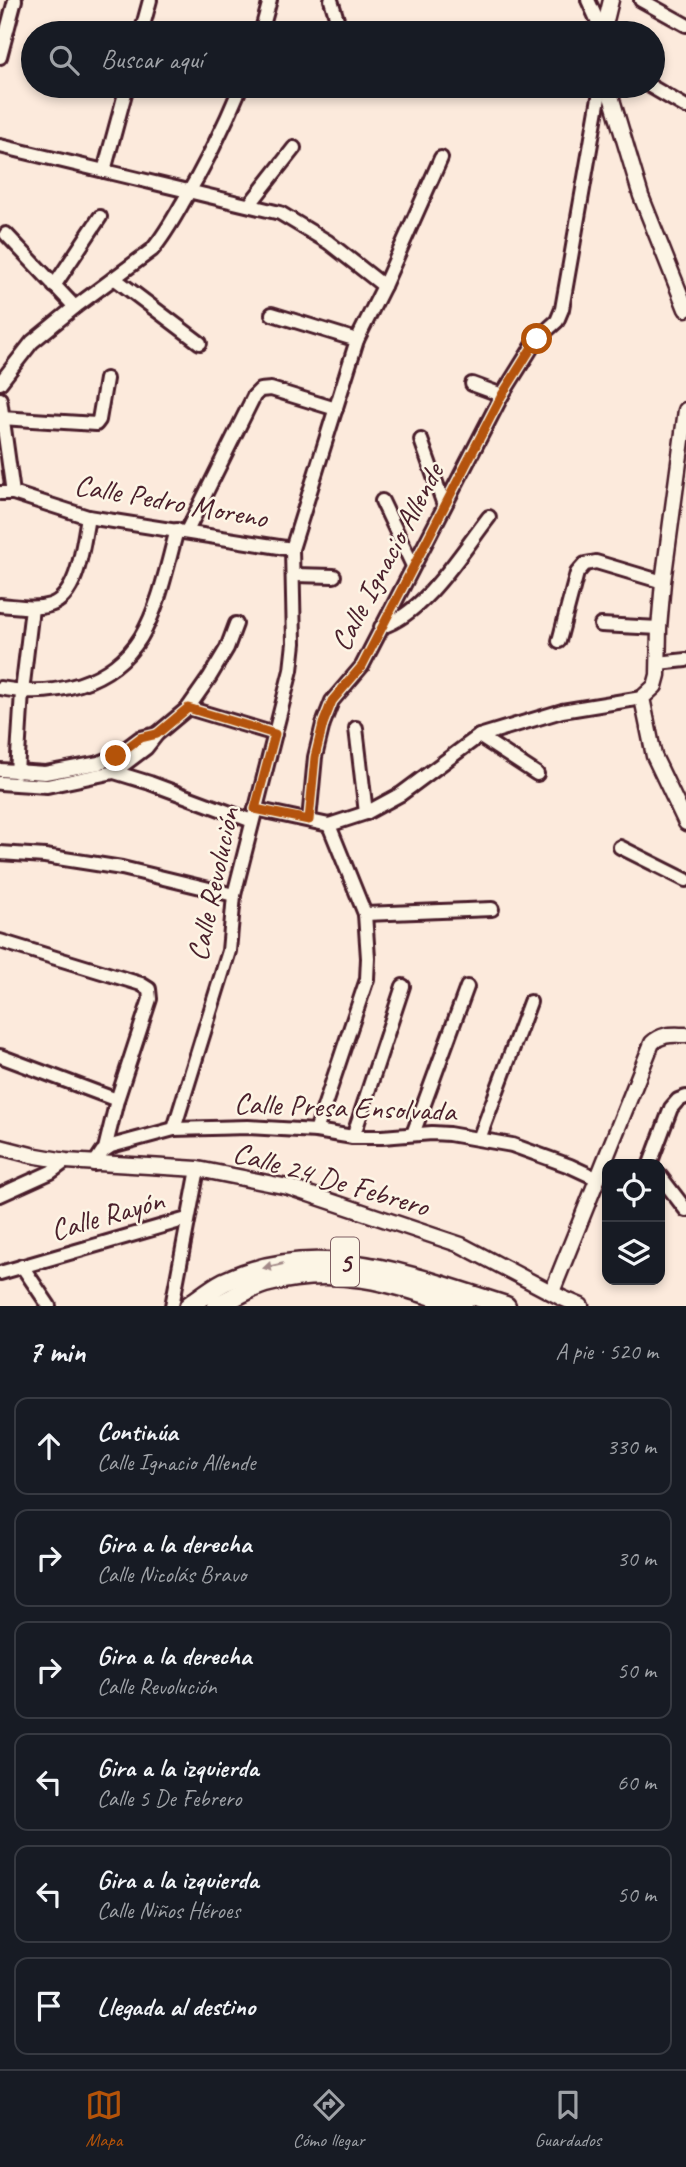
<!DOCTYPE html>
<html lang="es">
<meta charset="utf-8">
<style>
:root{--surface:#171b24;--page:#242831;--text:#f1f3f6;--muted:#9ea1a6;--line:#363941;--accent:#b45309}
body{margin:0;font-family:Caveat,sans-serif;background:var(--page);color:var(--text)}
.controls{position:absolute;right:21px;bottom:21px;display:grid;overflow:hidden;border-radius:14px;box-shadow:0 4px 10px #0003}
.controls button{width:63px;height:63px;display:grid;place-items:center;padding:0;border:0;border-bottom:2px solid var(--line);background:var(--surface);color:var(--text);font:35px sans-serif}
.stop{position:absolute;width:21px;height:21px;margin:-16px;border:5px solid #b45309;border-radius:50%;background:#fff}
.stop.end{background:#b45309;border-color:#fff;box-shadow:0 2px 7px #0008}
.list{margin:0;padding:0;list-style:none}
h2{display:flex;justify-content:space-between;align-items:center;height:91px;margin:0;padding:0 28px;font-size:30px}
h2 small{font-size:23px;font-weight:400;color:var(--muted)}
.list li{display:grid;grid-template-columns:46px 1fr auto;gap:21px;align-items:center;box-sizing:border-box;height:98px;margin:0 14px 14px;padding:0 14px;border:2px solid var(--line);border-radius:14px}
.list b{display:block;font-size:26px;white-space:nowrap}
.list p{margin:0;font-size:23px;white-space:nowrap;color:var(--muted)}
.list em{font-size:23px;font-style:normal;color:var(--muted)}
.icon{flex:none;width:38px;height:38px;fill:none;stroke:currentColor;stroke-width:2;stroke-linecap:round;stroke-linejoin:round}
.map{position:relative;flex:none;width:686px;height:1306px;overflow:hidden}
.search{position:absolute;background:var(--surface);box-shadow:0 4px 10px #0003;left:21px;right:21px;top:21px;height:77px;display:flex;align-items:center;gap:18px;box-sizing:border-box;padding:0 24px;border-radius:38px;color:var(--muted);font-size:26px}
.sheet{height:763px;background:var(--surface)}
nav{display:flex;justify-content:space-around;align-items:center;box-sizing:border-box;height:98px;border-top:2px solid var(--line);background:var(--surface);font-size:19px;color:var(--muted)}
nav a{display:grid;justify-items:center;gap:4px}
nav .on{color:var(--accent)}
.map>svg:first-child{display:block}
</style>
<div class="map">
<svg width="686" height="1306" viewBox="0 0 686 1306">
<rect width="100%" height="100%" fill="#fceadc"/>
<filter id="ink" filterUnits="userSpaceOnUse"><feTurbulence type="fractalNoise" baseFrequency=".0143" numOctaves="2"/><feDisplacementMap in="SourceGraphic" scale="14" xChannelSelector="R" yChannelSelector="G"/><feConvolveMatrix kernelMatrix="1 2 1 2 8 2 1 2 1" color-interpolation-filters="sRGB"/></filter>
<g filter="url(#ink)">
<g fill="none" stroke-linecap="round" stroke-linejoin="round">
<defs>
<g id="minor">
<path d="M331 0 339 26"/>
<path d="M588 0 603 33"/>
<path d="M641 0 686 25"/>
<path d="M141 33 150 0"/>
<path d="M261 33 270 0"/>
<path d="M0 57 15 0"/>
<path d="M650 86 686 107"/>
<path d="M0 146 280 213 328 242 384 286"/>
<path d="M104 171 127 86"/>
<path d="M250 204 294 148"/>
<path d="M6 234 75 307"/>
<path d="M114 278 200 343"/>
<path d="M54 286 100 217"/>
<path d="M272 314 357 340"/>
<path d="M0 383 32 342 75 307 152 250C164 236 173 220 182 204 205 166 224 127 241 86"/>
<path d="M472 384 502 395"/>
<path d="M0 399 13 493"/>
<path d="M1 418 96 424 99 420 106 379"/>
<path d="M421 440 444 505"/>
<path d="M0 493H13L88 517 292 549"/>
<path d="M382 501 413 566"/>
<path d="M187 531 254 396 260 390 271 389 336 409"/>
<path d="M294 575 334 576"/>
<path d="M0 605C16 606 34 610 50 605 79 596 83 543 88 517"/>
<path d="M601 625 659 628"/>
<path d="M381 627C425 613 461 553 489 517"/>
<path d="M559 641 577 573 585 564 596 562 663 582"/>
<path d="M658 663 686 660"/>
<path d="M0 688C54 698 111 685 141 637 160 605 167 565 177 530"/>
<path d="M188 708 275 734"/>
<path d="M356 728 366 813"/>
<path d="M479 736 537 774"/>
<path d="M0 770 45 773 99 763 116 756 140 738 157 734"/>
<path d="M17 772 22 692 32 608"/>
<path d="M114 772 150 783 252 821"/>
<path d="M0 783 47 786 114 772 146 748 157 734 188 708 209 678 227 648 236 624"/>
<path d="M255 809 329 825"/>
<path d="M309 820 315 757 323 724 332 701 362 666 502 395 537 339 557 321 562 309 601 86"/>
<path d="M329 825 366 813 401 794 479 736 562 711 642 698"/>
<path d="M620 847 686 880"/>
<path d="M0 853 45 856 122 868 234 895"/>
<path d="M365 914 492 909"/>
<path d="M0 941 141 984 149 989 150 999 117 1100 105 1149"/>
<path d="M0 1056 117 1100"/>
<path d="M174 1129 229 951 234 895 291 670 294 643 292 549 357 340 384 286 441 158"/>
<path d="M316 1131 367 979 368 958 365 914 329 825"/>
<path d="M413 1134 467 987"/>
<path d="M353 1137 403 986"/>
<path d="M479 1139 530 1002"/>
<path d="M94 1164 102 1152 111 1146 174 1129 248 1127 316 1131 353 1137H382L432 1133 449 1134 512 1145 570 1166 598 1179"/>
<path d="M650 1164 671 1108 678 1100 686 1097"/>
<path d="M660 1176 686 1210"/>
<path d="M0 1195 51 1172 66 1161"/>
<path d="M22 1266 49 1306"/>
<path d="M0 1273 187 1219"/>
<path d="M172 1306 198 1169"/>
</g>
<g id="tertiary">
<path d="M603 33 611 0"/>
<path d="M608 86 641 196 686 309"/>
<path d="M686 410 663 582 659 628 658 675 655 686 642 698 654 756 686 823"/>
<path d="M0 1147 31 1155 66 1161 198 1169 288 1187 461 1245 562 1298 581 1306"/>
<path d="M552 1292 652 1043C663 1033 672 1035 686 1035"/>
</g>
<g id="primary">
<path d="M189 1306C200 1298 212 1288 224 1282 319 1237 413 1277 506 1306"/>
<path d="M216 1306C232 1299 248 1288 265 1283 338 1263 394 1283 463 1306"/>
</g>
</defs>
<!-- minor casing -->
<use href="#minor" stroke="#4a1f2b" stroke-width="18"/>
<!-- tertiary casing -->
<use href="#tertiary" stroke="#4a1f2b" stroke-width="19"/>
<!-- primary casing -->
<use href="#primary" stroke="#4a1f2b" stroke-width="23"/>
<!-- minor -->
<use href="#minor" stroke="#fcf5e5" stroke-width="12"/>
<!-- tertiary -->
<use href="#tertiary" stroke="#fcf5e5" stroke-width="14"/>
<!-- primary -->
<use href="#primary" stroke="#fcf5e5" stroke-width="18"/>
</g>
<!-- one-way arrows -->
<defs><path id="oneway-solid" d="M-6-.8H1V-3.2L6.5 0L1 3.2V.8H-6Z" transform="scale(1.75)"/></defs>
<use fill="#a38a88" href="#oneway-solid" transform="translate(273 1266) rotate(167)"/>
</g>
<g fill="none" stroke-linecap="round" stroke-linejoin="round" filter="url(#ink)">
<!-- route -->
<path stroke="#b45309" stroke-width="9" d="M116 756 140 738 157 734 188 708 275 734 255 809 309 820 315 757 323 724 332 701 362 666 502 395 537 339"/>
</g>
<g text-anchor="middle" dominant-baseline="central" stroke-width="5" stroke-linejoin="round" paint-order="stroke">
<!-- shield labels -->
<rect fill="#fcf5e5" stroke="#7f5f63" stroke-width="2" x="331" y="1237.5" width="28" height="49" rx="5"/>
<g font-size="28" font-weight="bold" fill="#4a1f2b">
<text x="345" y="1262">5</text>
</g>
<!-- street labels -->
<g font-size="30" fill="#4a1f2b" stroke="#fcf5e5">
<text transform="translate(171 501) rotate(10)">Calle Pedro Moreno</text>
<text transform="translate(387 557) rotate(-62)">Calle Ignacio Allende</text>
<text transform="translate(213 884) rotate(-78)">Calle Revolución</text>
<text transform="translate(345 1107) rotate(2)">Calle Presa Ensolvada</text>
<text transform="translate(331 1179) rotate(16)">Calle 24 De Febrero</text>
<text transform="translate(107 1215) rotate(-16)">Calle Rayón</text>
</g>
</g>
</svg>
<div class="controls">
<button><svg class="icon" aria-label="locate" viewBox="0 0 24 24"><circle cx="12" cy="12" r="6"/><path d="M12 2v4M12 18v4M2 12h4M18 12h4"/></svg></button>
<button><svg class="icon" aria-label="layers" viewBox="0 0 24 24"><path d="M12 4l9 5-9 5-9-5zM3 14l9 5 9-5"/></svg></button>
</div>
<div class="stop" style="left:537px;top:339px"></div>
<div class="stop end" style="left:116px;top:756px"></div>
<div class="search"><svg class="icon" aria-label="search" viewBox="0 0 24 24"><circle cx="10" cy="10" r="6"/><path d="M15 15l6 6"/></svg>Buscar aquí</div>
</div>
<section class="sheet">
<h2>7 min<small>A pie · 520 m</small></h2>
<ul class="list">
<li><svg class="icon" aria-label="ahead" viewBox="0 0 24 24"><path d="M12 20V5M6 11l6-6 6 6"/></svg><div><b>Continúa</b><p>Calle Ignacio Allende</p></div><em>330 m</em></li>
<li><svg class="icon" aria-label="right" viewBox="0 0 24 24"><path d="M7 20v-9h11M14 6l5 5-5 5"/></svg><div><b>Gira a la derecha</b><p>Calle Nicolás Bravo</p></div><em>30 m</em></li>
<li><svg class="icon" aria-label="right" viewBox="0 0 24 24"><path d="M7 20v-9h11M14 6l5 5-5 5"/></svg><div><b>Gira a la derecha</b><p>Calle Revolución</p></div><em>50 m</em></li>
<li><svg class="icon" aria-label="left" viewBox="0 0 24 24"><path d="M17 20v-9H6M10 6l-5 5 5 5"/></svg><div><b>Gira a la izquierda</b><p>Calle 5 De Febrero</p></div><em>60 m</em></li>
<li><svg class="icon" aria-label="left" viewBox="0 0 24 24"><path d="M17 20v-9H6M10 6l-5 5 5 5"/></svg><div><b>Gira a la izquierda</b><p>Calle Niños Héroes</p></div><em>50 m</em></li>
<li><svg class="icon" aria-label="arrive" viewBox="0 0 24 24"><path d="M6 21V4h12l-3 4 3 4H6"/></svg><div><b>Llegada al destino</b></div></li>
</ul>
</section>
<nav>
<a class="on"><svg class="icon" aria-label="map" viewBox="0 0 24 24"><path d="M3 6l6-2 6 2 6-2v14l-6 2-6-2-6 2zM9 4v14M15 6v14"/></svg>Mapa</a>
<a><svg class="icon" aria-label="directions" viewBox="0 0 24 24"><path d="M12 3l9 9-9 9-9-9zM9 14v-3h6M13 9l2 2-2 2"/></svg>Cómo llegar</a>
<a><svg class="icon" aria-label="saved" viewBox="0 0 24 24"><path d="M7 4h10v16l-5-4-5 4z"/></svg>Guardados</a>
</nav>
